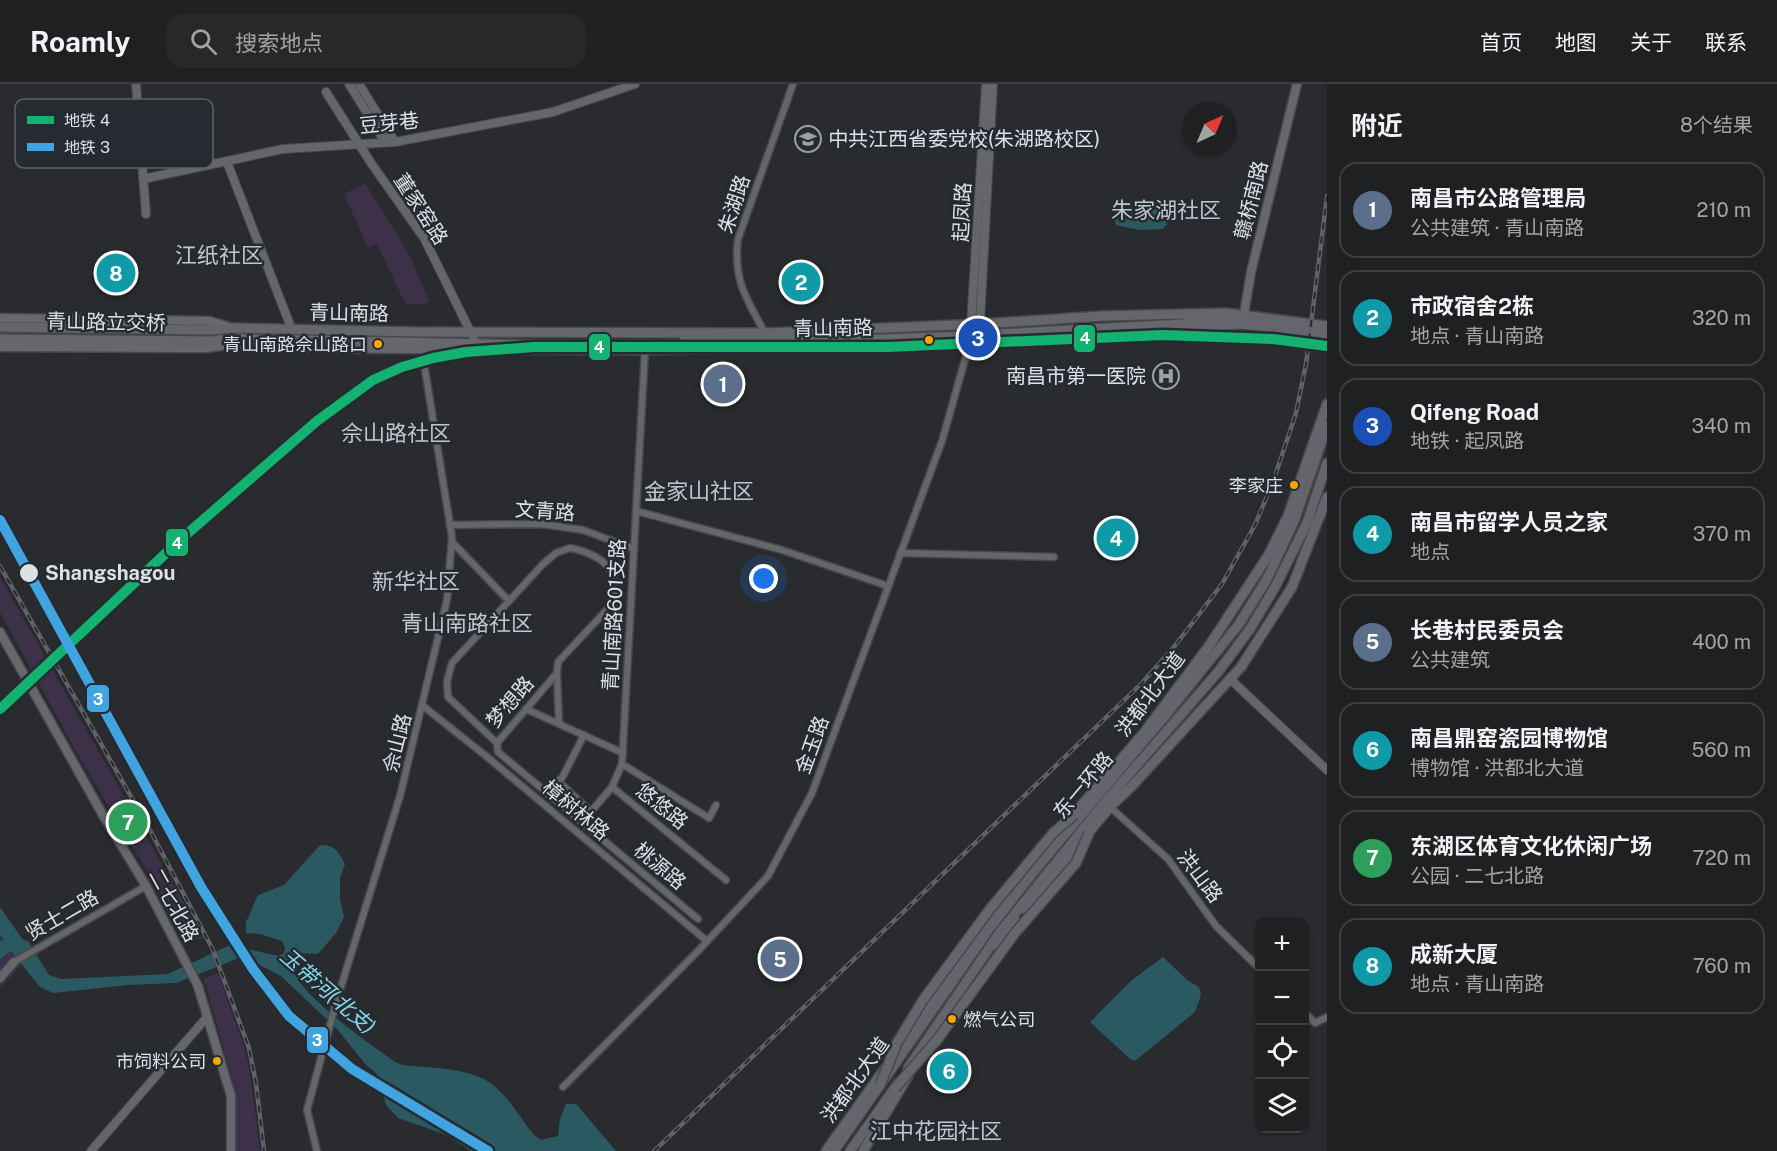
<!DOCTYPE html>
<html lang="zh">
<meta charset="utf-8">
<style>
:root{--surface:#1f2022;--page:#27282a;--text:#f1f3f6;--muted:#a1a3a5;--line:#3c3e40;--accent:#d93025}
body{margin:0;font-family:"Public Sans","Noto Sans SC",sans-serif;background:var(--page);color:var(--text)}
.controls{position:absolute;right:18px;bottom:18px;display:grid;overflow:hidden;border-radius:12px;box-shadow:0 2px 4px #0004}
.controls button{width:54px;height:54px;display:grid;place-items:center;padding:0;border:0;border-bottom:2px solid var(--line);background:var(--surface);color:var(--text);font:30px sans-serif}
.compass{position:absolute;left:1183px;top:18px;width:54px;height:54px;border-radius:50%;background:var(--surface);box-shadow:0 2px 4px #0004;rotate:44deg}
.you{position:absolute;left:764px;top:495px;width:21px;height:21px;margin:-15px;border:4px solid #fff;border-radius:50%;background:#1a73e8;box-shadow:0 0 0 9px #1a73e833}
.badge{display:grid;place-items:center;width:39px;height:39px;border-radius:50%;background:var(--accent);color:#fff;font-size:20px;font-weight:700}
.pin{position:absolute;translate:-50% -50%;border:3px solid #fff;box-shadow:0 2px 6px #0006}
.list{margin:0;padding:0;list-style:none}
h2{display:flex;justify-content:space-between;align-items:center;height:78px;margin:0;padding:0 24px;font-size:26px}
h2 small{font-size:20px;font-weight:400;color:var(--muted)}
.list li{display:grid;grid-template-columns:39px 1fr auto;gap:18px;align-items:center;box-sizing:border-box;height:96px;margin:0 12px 12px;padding:0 12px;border:2px solid var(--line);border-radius:18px}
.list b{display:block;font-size:22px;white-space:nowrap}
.list p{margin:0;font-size:20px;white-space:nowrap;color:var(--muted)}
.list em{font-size:20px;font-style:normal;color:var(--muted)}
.icon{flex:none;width:33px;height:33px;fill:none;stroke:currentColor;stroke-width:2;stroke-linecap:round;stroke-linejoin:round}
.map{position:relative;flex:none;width:1327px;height:1067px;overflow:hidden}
header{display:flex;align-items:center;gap:36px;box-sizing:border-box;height:84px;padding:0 30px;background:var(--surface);border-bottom:2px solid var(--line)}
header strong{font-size:28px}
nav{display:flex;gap:33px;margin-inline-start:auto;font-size:21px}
.search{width:420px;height:54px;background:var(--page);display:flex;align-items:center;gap:15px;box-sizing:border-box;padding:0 21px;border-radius:18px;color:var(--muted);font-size:22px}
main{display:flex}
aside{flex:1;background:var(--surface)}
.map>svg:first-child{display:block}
</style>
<header>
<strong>Roamly</strong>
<div class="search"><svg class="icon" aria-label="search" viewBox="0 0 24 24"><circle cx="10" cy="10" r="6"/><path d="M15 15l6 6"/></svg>搜索地点</div>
<nav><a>首页</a><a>地图</a><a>关于</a><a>联系</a></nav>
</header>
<main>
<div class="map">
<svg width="1327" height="1067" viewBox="0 0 1327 1067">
<rect width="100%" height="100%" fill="#292b2e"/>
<!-- green -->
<g fill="#3c3148">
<path d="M365 99 409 170 430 219 406 221 377 160 368 164 344 110Z"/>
<path d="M0 493 204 855H183L159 807 77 669 0 528Z"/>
<path d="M0 844 23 879 0 904Z"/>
<path d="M218 889 244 963 250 987 260 1067H236L234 1002 204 895Z"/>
</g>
<!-- water -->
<g fill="#2a5961">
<path d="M1155 122 1163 130 1167 140 1163 145 1139 146 1116 141 1114 135C1121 120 1140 123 1155 122Z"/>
<path d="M320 761C334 760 339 768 345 780L340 794V815L344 833 336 849 318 870 296 869C269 894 377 964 395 978L402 981C429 984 465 983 489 998 508 1011 520 1034 534 1051L541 1056 558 1052 560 1035 566 1020H576L616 1067H471L447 1051 398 1034 386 1021 377 990 366 981 337 945 281 892 252 877 239 874 176 899 128 901 53 909 40 903 11 867 0 875V857L4 856 0 851V823L23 856 28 857 49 891 61 895 168 890 230 861 278 872 284 869 285 864 282 857 260 850 246 849V838L258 811 284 801Z"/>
<path d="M1163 873 1187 896 1199 903 1201 911 1195 928 1135 977 1130 975 1090 938 1132 896Z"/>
</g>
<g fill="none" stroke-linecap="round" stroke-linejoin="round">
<defs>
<g id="minor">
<path d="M765 249C746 214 733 196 738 155L793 0"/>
<path d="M645 266 622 680 709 734 716 721"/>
<path d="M636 427 782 466 888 502"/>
<path d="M450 441 541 440 583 446 634 465"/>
<path d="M452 458 509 517"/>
<path d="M570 464C585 467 609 475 613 493 615 500 615 509 615 517L558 578 557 589 497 659 448 613 447 597 452 579 543 480 556 469Z"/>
<path d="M900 469 1054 473"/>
<path d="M557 589 559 639"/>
<path d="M423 622 486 672 707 857"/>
<path d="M526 625 623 669"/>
<path d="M497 659 498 668 698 835"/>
<path d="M558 697 591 728"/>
<path d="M612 703 622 680"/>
<path d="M544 707 562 694 584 651"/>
<path d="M1110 723 1168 775 1216 842 1260 885"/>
<path d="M582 738 612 703 726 796"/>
<path d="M14 878 146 802"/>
<path d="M1304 928 1315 939 1327 933"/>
<path d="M563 1003 698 867 768 792 812 709 942 357 970 258"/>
<path d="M317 1067 307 1026 336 919 400 712 447 516 452 453 421 261"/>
</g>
<g id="tertiary">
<path d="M136 0 146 130"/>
<path d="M349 0 385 58"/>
<path d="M359 0 395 58"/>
<path d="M326 8 371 79 424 154 478 263"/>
<path d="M227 78 292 246"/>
<path d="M143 95 283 65 395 58 553 28 635 0"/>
<path d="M970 256 986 0"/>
<path d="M979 256 993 0"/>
<path d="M1230 595 1327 686"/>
<path d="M0 894 14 878"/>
<path d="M91 1067 207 933"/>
</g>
<g id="secondary">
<path d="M0 234 210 237 232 244"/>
<path d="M1187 236 1237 232"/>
<path d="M1243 236 1251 188 1297 0"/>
<path d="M215 256 231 254 554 261H691"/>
<path d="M684 256 791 254"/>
<path d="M785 258 954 252 1192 239"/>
<path d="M0 263 180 264H207L227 261"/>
<path d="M0 548 104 733 146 802 198 902 231 1012V1067"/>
</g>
<g id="primary">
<path d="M0 243 210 246 232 244 420 248 765 249 980 240 1102 232 1226 229 1327 242"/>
<path d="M0 255 211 257 231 260 334 264 645 266 946 259 1242 240 1327 250"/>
<path d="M1069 736 1143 650 1209 562 1268 472 1288 432 1327 320"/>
<path d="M1024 825 1110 723 1131 703 1241 583 1292 503 1327 413"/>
<path d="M996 861 1015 836"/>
<path d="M892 975 988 835 1007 812"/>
<path d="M826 1067 884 986"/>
<path d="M863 1067 908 992"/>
</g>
<g id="trunk">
<path d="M908 984 1000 848 1104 719 1218 588 1250 545 1275 503 1307 439 1327 379"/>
<path d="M834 1067 990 844 1035 786 1165 632 1239 540 1267 495 1295 435 1327 342"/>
<path d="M850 1067 899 998"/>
</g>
</defs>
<!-- minor casing -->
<use href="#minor" stroke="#47484a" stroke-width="9"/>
<!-- tertiary casing -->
<use href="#tertiary" stroke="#47484a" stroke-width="10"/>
<!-- secondary casing -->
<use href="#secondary" stroke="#47484a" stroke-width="11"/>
<!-- primary casing -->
<use href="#primary" stroke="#47484a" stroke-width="12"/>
<!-- trunk casing -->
<use href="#trunk" stroke="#47484a" stroke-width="12"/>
<!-- minor -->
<use href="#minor" stroke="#65666a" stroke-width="6"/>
<!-- tertiary -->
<use href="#tertiary" stroke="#65666a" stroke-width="8"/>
<!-- secondary -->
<use href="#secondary" stroke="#67676e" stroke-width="8"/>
<!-- primary -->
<use href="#primary" stroke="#65666d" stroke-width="9"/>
<!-- trunk -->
<use href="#trunk" stroke="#64646c" stroke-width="9"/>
<defs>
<g id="rail">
<path d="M0 482 150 746 213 866 249 964 256 999 264 1067"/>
<path d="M654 1067 1141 600 1174 563 1222 500 1255 441 1273 398 1296 329 1306 280 1327 112"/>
</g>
</defs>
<!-- rail casing -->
<use href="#rail" stroke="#626266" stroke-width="4.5"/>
<!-- rail -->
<use href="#rail" stroke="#262a31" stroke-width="2" stroke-dasharray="7" stroke-linecap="butt"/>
<defs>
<g id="primary-bridge">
<path d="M880 1001 897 959 923 916 990 825 1053 749 1074 731"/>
<path d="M895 1004 937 956 1015 849 1076 779 1089 749"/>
</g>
</defs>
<!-- primary-bridge casing -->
<use href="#primary-bridge" stroke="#47484a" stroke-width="12" stroke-linecap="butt"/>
<!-- primary-bridge -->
<use href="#primary-bridge" stroke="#65666d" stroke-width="9"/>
<defs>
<path id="metro-1" d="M0 625 180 456 317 337 373 296 402 283 433 274 466 268 534 263H888L1163 251 1273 255 1327 262"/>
<path id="metro-2" d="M0 436 201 803 253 885 289 932 352 985 488 1067"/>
</defs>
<!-- metro-1 casing -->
<use href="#metro-1" stroke="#262a31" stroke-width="15"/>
<!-- metro-2 casing -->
<use href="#metro-2" stroke="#262a31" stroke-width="15"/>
<!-- metro-1 -->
<use href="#metro-1" stroke="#13b270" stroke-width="10"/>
<!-- metro-2 -->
<use href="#metro-2" stroke="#40a4e1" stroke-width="10"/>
</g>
<!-- icons -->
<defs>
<symbol id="university-ring" viewBox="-11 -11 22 22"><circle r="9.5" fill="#262a31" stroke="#9ea1a4" stroke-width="1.5"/><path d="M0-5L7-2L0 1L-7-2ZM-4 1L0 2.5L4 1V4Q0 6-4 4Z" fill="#9ea1a4"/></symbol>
<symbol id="hospital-ring" viewBox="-11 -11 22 22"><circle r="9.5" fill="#262a31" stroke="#9ea1a4" stroke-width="1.5"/><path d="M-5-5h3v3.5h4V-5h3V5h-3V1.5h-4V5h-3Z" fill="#9ea1a4"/></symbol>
</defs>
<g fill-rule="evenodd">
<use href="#university-ring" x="793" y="40" width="30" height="30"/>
<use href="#hospital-ring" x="1151" y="277" width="30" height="30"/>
</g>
<!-- markers -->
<g fill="#f7a600" stroke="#262a31" stroke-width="2">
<circle cx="929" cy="256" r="5"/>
<circle cx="378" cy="260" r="5"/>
<circle cx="1294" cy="401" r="5"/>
<circle cx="952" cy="935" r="5"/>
<circle cx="217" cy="977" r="5"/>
</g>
<circle fill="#dde0e4" stroke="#262a31" stroke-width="2" cx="29" cy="489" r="10"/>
<g text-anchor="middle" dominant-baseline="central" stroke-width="5" stroke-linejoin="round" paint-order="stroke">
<!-- bus labels -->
<g font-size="18" fill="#dde0e4" stroke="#262a31" text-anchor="end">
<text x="367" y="260">青山南路佘山路口</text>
<text x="1283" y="401">李家庄</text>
<text x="963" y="935" text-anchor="start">燃气公司</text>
<text x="206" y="977">市饲料公司</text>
</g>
<!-- street labels -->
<g font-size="20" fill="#dde0e4" stroke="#262a31">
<text transform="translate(389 39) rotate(-6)">豆芽巷</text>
<text transform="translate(1251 116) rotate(-76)">赣桥南路</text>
<text transform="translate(734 120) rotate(-72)">朱湖路</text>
<text transform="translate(421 125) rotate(57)">董家窑路</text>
<text transform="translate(962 128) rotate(-87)">起凤路</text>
<text transform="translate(349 229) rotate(1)">青山南路</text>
<text transform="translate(106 238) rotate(1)">青山路立交桥</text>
<text transform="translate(833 244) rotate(-1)">青山南路</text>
<text transform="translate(545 427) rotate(4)">文青路</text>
<text transform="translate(614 531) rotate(-87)">青山南路601支路</text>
<text transform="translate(1150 610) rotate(-53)">洪都北大道</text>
<text transform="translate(510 618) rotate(-49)">梦想路</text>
<text transform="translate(397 659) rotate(-76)">佘山路</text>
<text transform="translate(812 661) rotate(-70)">金玉路</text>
<text transform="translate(1083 701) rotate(-50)">东一环路</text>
<text transform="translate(662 722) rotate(39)">悠悠路</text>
<text transform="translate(576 726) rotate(40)">樟树林路</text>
<text transform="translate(660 782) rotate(40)">桃源路</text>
<text transform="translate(1200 792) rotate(53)">洪山路</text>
<text transform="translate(174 821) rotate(61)">二七北路</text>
<text transform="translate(62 831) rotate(-30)">贤士二路</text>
<text transform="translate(855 996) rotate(-54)">洪都北大道</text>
</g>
<!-- poi labels -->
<g font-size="20" fill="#dde0e4" stroke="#262a31" text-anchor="start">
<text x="828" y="55">中共江西省委党校(朱湖路校区)</text>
<text x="1146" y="292" text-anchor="end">南昌市第一医院</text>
</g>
<!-- stop labels -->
<g font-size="20" font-weight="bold" fill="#dde0e4" stroke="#262a31" text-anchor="start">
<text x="45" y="489">Shangshagou</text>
</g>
<!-- water labels -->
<g font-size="21" font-style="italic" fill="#82d9e7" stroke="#262a31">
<text transform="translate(328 907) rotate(41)">玉带河(北支)</text>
</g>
<!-- quarter labels -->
<g font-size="22" fill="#bfc6ce" stroke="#262a31">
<text x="1166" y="126">朱家湖社区</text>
<text x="219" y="171">江纸社区</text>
<text x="396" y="349">佘山路社区</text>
<text x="699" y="407">金家山社区</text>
<text x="416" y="497">新华社区</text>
<text x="467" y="539">青山南路社区</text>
<text x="936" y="1047">江中花园社区</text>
</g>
</g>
<!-- legend -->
<rect x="15" y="15" width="198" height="69" rx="9" fill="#262a31" stroke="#5d6167" stroke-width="1.5"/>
<rect x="27" y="32" width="27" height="8" fill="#13b270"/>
<rect x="27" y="59" width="27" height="8" fill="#40a4e1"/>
<g font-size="16" fill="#dde0e4">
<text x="64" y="42">地铁 4</text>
<text x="64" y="69">地铁 3</text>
</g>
<g stroke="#262a31" stroke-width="2">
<rect x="1073" y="240" width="23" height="29" rx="6" fill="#13b270"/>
<rect x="588" y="249" width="23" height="28" rx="6" fill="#13b270"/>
<rect x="165" y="444" width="24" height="29" rx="6" fill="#13b270"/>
<rect x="86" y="600" width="24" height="29" rx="6" fill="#40a4e1"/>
<rect x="306" y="942" width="23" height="28" rx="6" fill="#40a4e1"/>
</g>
<g font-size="16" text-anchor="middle" font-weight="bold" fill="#fff">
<text x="1085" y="260">4</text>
<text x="599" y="269">4</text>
<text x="177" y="465">4</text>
<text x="98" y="621">3</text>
<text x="317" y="962">3</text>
</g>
</svg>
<div class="controls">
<button>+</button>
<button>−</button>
<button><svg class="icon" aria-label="locate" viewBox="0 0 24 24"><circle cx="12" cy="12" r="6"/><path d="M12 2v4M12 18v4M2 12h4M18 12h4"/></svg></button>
<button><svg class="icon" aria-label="layers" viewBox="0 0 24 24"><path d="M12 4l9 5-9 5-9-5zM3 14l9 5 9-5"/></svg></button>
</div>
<svg class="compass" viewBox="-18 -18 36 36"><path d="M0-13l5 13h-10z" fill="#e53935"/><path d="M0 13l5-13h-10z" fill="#a1a3a5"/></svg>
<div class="you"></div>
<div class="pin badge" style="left:723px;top:300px;background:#5c6f8a">1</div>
<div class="pin badge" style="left:801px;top:198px;background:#0f9aa8">2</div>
<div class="pin badge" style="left:978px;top:254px;background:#1a4fb4">3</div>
<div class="pin badge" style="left:1116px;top:454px;background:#0f9aa8">4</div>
<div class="pin badge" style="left:780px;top:875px;background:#5c6f8a">5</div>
<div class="pin badge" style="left:949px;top:987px;background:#0f9aa8">6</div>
<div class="pin badge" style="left:128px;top:738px;background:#2e9e5b">7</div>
<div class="pin badge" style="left:116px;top:189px;background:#0f9aa8">8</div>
</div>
<aside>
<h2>附近<small>8个结果</small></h2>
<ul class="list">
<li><span class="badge" style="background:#5c6f8a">1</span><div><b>南昌市公路管理局</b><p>公共建筑 · 青山南路</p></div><em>210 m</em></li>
<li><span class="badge" style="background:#0f9aa8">2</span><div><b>市政宿舍2栋</b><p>地点 · 青山南路</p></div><em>320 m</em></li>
<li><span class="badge" style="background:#1a4fb4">3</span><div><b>Qifeng Road</b><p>地铁 · 起凤路</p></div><em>340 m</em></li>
<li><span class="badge" style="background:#0f9aa8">4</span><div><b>南昌市留学人员之家</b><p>地点</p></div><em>370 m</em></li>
<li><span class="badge" style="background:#5c6f8a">5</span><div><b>长巷村民委员会</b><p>公共建筑</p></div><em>400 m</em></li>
<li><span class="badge" style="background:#0f9aa8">6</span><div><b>南昌鼎窑瓷园博物馆</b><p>博物馆 · 洪都北大道</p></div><em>560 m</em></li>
<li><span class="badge" style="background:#2e9e5b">7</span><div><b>东湖区体育文化休闲广场</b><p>公园 · 二七北路</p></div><em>720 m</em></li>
<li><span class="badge" style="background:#0f9aa8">8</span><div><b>成新大厦</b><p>地点 · 青山南路</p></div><em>760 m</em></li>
</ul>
</aside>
</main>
